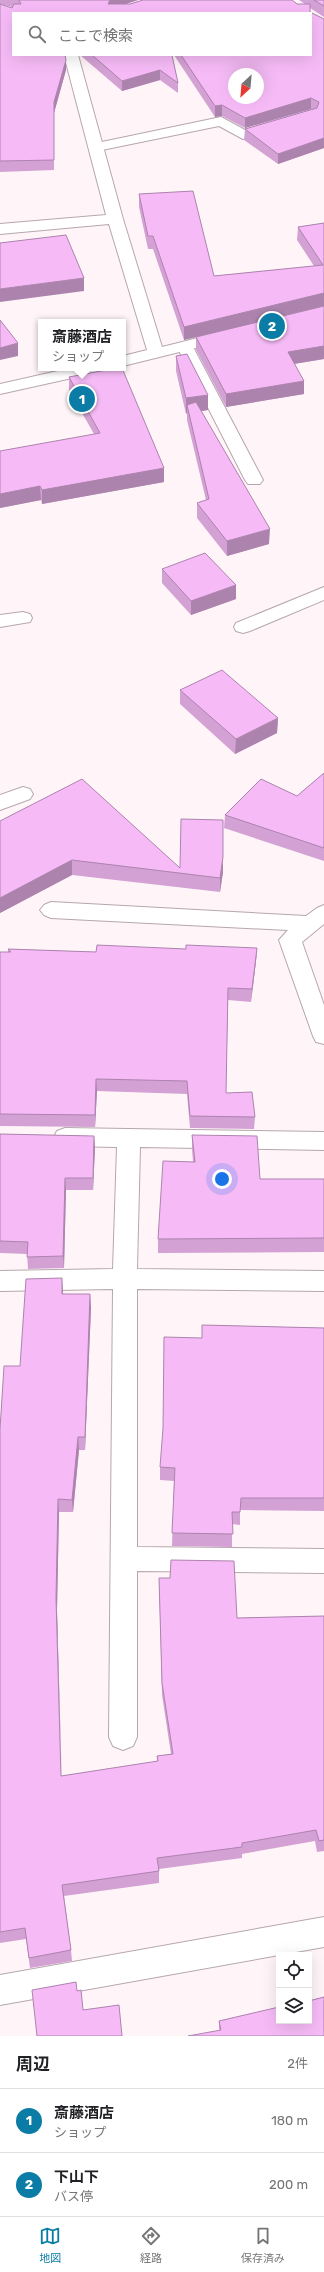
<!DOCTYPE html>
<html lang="ja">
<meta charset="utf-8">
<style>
:root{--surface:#fff;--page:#f6f6f6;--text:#202124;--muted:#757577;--line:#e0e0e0;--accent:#0b7ca5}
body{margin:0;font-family:Rubik,"Noto Sans JP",sans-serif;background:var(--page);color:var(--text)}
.controls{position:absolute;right:12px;bottom:12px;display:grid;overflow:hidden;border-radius:0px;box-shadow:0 4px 16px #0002}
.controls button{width:36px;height:36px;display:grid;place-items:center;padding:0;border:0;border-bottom:1px solid var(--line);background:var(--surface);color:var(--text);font:20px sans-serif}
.compass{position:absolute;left:228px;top:68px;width:36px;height:36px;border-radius:50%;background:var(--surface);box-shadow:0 4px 16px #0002;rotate:206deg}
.you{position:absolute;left:222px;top:1179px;width:14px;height:14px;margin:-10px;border:3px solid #fff;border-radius:50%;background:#1a73e8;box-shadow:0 0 0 6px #1a73e833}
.badge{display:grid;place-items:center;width:26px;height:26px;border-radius:50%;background:var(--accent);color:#fff;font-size:13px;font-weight:700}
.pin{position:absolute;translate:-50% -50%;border:2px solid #fff;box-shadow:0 1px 4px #0006}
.popup{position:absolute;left:38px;top:319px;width:88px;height:52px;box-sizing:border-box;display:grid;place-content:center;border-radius:0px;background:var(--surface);filter:drop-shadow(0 1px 3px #0005);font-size:13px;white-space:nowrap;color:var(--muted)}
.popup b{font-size:15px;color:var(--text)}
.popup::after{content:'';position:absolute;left:50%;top:100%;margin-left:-8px;border:8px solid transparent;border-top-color:var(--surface)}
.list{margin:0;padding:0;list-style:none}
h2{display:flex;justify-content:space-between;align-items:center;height:52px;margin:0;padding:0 16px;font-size:17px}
h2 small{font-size:13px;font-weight:400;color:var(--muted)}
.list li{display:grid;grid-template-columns:26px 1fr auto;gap:12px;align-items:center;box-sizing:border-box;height:64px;padding:0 16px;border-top:1px solid var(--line)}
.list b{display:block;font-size:15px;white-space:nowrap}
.list p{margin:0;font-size:13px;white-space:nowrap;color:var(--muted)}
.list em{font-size:13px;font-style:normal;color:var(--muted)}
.icon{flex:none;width:22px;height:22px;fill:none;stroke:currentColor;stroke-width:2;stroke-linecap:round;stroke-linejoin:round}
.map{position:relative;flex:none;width:324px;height:2036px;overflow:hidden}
.search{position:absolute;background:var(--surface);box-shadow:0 4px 16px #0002;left:12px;right:12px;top:12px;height:44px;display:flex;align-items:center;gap:10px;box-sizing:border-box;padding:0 14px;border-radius:0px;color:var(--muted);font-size:15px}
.sheet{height:180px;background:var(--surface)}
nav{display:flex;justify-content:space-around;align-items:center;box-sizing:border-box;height:56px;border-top:1px solid var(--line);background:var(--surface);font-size:11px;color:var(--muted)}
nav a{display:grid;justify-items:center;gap:2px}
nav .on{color:var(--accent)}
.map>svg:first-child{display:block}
</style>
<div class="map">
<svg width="324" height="2036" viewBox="0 0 324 2036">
<rect width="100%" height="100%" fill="#fff5f9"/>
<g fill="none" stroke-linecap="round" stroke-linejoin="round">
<defs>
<g id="service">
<path d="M221 117 245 130 274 122 281 126 279 129 243 139 219 126 97 151 90 147 97 143Z"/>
<path d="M185 342 191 343 193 347 263 480 260 484H248L245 480 177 347 179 343Z"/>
<path d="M23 787 30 789 33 794 30 799 0 810V795Z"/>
</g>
<g id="minor">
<path d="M64 55H78L123 219 162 347 226 331 232 333 234 336 232 339 123 366V356L147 350 109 224 0 234V224L106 215Z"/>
<path d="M71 368H101L99 372 0 394V384Z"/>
<path d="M324 587V600L250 631 243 633 236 631 234 627 236 623Z"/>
<path d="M23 612 30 614 32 618 30 622 0 627V615Z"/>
<path d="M51 902 306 916 317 908 324 905V924L302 942 324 1005V1044L316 1042 313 1036 279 940 288 930 51 918 44 915 40 910 44 905Z"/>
<path d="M65 1128 324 1132V1150L140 1147 137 1269 324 1271V1291L137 1289V1547L324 1549V1573L137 1571V1737L133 1746 123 1750 113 1746 109 1737 113 1289 0 1291V1271L113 1269 117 1147 65 1146 57 1143 54 1137 57 1131Z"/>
<path d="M324 1917V1947L0 2005V1975Z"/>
</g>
</defs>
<!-- service casing -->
<use href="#service" stroke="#b6a7ad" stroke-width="2"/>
<!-- minor casing -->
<use href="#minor" stroke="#b6a7ad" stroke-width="2"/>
<!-- service -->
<use href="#service" fill="#fff" fill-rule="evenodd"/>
<!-- minor -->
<use href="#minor" fill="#fff" fill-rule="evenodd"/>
</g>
<!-- wall -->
<g fill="#d4a1d4" fill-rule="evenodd">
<path d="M0 0H138L125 4H130L143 0H292L297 4H305L299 0H324V17L310 8V12L324 19V148L278 164 244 140 245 129 312 109H311L245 128 222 116 215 117 174 55H311V13H13V55H65L66 60V70L54 113V170L0 172V4L12 8V7L0 4ZM234 74H258V98H234Z"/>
<path d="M80 55H172L178 83V93L160 80 122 91Z"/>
<path d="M139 194 214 276 314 266 297 240 298 227 324 223V359L294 364 304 381V394L226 407 196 350V337L184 340 153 249H148L139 207Z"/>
<path d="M176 356 208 410 201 411 269 544 227 556 197 518V503L206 500 187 420V413L186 414 176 371Z"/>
<path d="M69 377 164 482 42 504 41 500 0 508 94 434 69 390Z"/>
<path d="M162 569 236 585V599L191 615 162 583Z"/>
<path d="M180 690 278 718 277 733 235 754 180 704Z"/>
<path d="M324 773V861L224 828 225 815 297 796Z"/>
<path d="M0 821 180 868 223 872 220 892 72 875 0 913Z"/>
<path d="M257 948 256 961 251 1002 228 1000 226 1093 255 1117 254 1129 190 1128 187 1094 97 1091 95 1127 0 1126V952H8V949L96 952 186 949Z"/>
<path d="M0 1134 94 1136 95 1148 93 1190H66L64 1268 28 1269 27 1254 0 1253Z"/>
<path d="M192 1135 260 1179H324V1252L158 1253V1239L193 1162 192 1149Z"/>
<path d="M63 1294H90L91 1308 85 1450H79L73 1512H59L57 1610 61 1776 157 1762V1756L171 1754 162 1695 159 1578 237 1618 324 1616V1851L317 1852 315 1841 242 1854V1858L159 1869V1883L64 1896 71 1950 72 1961 30 1968 26 1939 0 1943V1429L20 1366Z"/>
<path d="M202 1325 324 1328V1511L240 1510V1525L232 1524V1547L172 1546 174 1481 160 1480V1467L202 1338Z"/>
<path d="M324 1997 219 2030V2021Z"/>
</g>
<!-- shaded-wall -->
<g fill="#ac83ad">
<path d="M110 0H138L111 9 108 4Z"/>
<path d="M66 60V70L54 113V170V102Z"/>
<path d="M160 70V80L122 91V81Z"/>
<path d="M311 98V109L245 128V118Z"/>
<path d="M222 105V116L215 117V106Z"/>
<path d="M324 138V148L278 164V154Z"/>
<path d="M84 278V291L0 302V289Z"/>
<path d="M324 293V306L184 340V327Z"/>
<path d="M18 343V356L0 360V348Z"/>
<path d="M324 346V359L287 365 288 352Z"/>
<path d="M304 381V394L226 407V394Z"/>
<path d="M208 395V410L189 413 187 405V413L186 414V398Z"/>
<path d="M164 468V482L42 504V490Z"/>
<path d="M40 486 41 500 0 508V494Z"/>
<path d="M270 529 269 544 227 556V541Z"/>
<path d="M236 585V599L191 615V601Z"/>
<path d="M278 718 277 733 235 754 236 739Z"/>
<path d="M223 857V872L220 892V878Z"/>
<path d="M72 860V875L0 913V898Z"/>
<path d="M257 948 256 961 251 1002 252 989Z"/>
<path d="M96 1079 97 1091 95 1127V1115Z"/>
<path d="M94 1136 95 1148 93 1190V1178Z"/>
<path d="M65 1178 66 1190 64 1268 63 1256Z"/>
<path d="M62 1278 63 1291 62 1307Z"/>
<path d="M90 1294 91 1308 85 1450V1437Z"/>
<path d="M78 1437 79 1450 73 1512 72 1500Z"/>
<path d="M58 1499 59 1512 57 1610 62 1787 56 1598Z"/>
</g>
<!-- building -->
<g fill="#f6bbf7" stroke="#ac83ad" fill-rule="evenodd">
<path d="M19 0H110L108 4H130L143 0H292L297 4H310V12L324 19V138L278 154 245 129 317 108 319 102 311 98 245 118 222 105 215 106 181 55H311V13H13V55H65L66 60 54 102V160L0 161V4L12 8 14 4H21ZM234 74H258V98H234Z"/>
<path d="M314 0H324V6Z"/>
<path d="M92 55H172L178 83 160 70 122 81Z"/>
<path d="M193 191 214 276 323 265 298 227 324 223V293L184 327 153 236H148L139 194Z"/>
<path d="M66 235 84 278 0 289V243Z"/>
<path d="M324 306V346L288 352 304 381 226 394 196 337Z"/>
<path d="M0 320 18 343 0 348Z"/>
<path d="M187 354 208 395 186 398 176 356Z"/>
<path d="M117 368H122L164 468 42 490 40 486 0 494V451L100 433 69 377Z"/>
<path d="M196 402 270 529 227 541 197 503 209 499 187 405Z"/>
<path d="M205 553 236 585 191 601 162 569Z"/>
<path d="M222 670 278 718 236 739 180 690Z"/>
<path d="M324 773V848L225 815 261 779 297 796Z"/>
<path d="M82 779 180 868 181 819 223 820V857L220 878 72 860 0 898V821Z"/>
<path d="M97 945 186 949V945L257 948 252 989 228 988 226 1093 252 1092 255 1117 190 1116 187 1081 96 1079 95 1115 0 1114V952H11L8 949 96 952Z"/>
<path d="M0 1134 94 1136 93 1178H65L63 1256 27 1257 28 1242 0 1241Z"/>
<path d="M192 1135 257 1136 260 1179H324V1238L158 1239 163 1161 195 1162Z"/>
<path d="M62 1278V1294H90L85 1437H78L72 1500 58 1499 56 1598 61 1776 158 1761 157 1756 173 1754 162 1683 159 1578H170L171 1560 234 1561 237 1618 324 1616V1840L319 1841 316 1830 242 1843V1847L157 1858 159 1871 62 1885 71 1950 29 1958 25 1928 0 1932V1429L4 1366H20L26 1279Z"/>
<path d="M202 1325 324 1328V1498H241L240 1512H232L233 1534 172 1533 175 1468 160 1467 163 1428 164 1337 202 1338Z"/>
<path d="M76 1982 77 1991 81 1990 83 2010 119 2005 122 2036H37L32 1990Z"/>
<path d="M324 1997V2036H188L221 2030 219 2021 279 2007V2021H309V2001Z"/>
</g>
</svg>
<div class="controls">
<button><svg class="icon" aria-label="locate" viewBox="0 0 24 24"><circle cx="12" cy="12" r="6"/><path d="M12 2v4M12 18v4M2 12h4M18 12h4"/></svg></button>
<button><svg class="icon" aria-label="layers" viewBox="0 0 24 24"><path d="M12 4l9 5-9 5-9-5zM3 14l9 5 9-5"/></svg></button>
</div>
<svg class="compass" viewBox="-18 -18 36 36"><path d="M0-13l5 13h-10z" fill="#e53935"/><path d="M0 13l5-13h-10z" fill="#757577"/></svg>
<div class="you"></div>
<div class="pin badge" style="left:82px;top:399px">1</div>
<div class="popup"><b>斎藤酒店</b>ショップ</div>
<div class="pin badge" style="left:272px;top:326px">2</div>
<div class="search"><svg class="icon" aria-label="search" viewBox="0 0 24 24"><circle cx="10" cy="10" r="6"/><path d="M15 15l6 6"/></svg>ここで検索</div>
</div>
<section class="sheet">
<h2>周辺<small>2件</small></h2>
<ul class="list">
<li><span class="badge">1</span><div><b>斎藤酒店</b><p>ショップ</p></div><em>180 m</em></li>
<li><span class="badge">2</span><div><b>下山下</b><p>バス停</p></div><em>200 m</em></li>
</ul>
</section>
<nav>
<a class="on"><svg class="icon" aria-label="map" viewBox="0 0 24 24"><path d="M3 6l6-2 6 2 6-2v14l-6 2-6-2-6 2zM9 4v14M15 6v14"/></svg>地図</a>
<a><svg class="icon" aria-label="directions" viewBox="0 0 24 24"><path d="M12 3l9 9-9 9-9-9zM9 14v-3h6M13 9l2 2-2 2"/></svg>経路</a>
<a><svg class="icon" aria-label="saved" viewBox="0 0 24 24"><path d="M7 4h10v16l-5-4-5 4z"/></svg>保存済み</a>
</nav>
